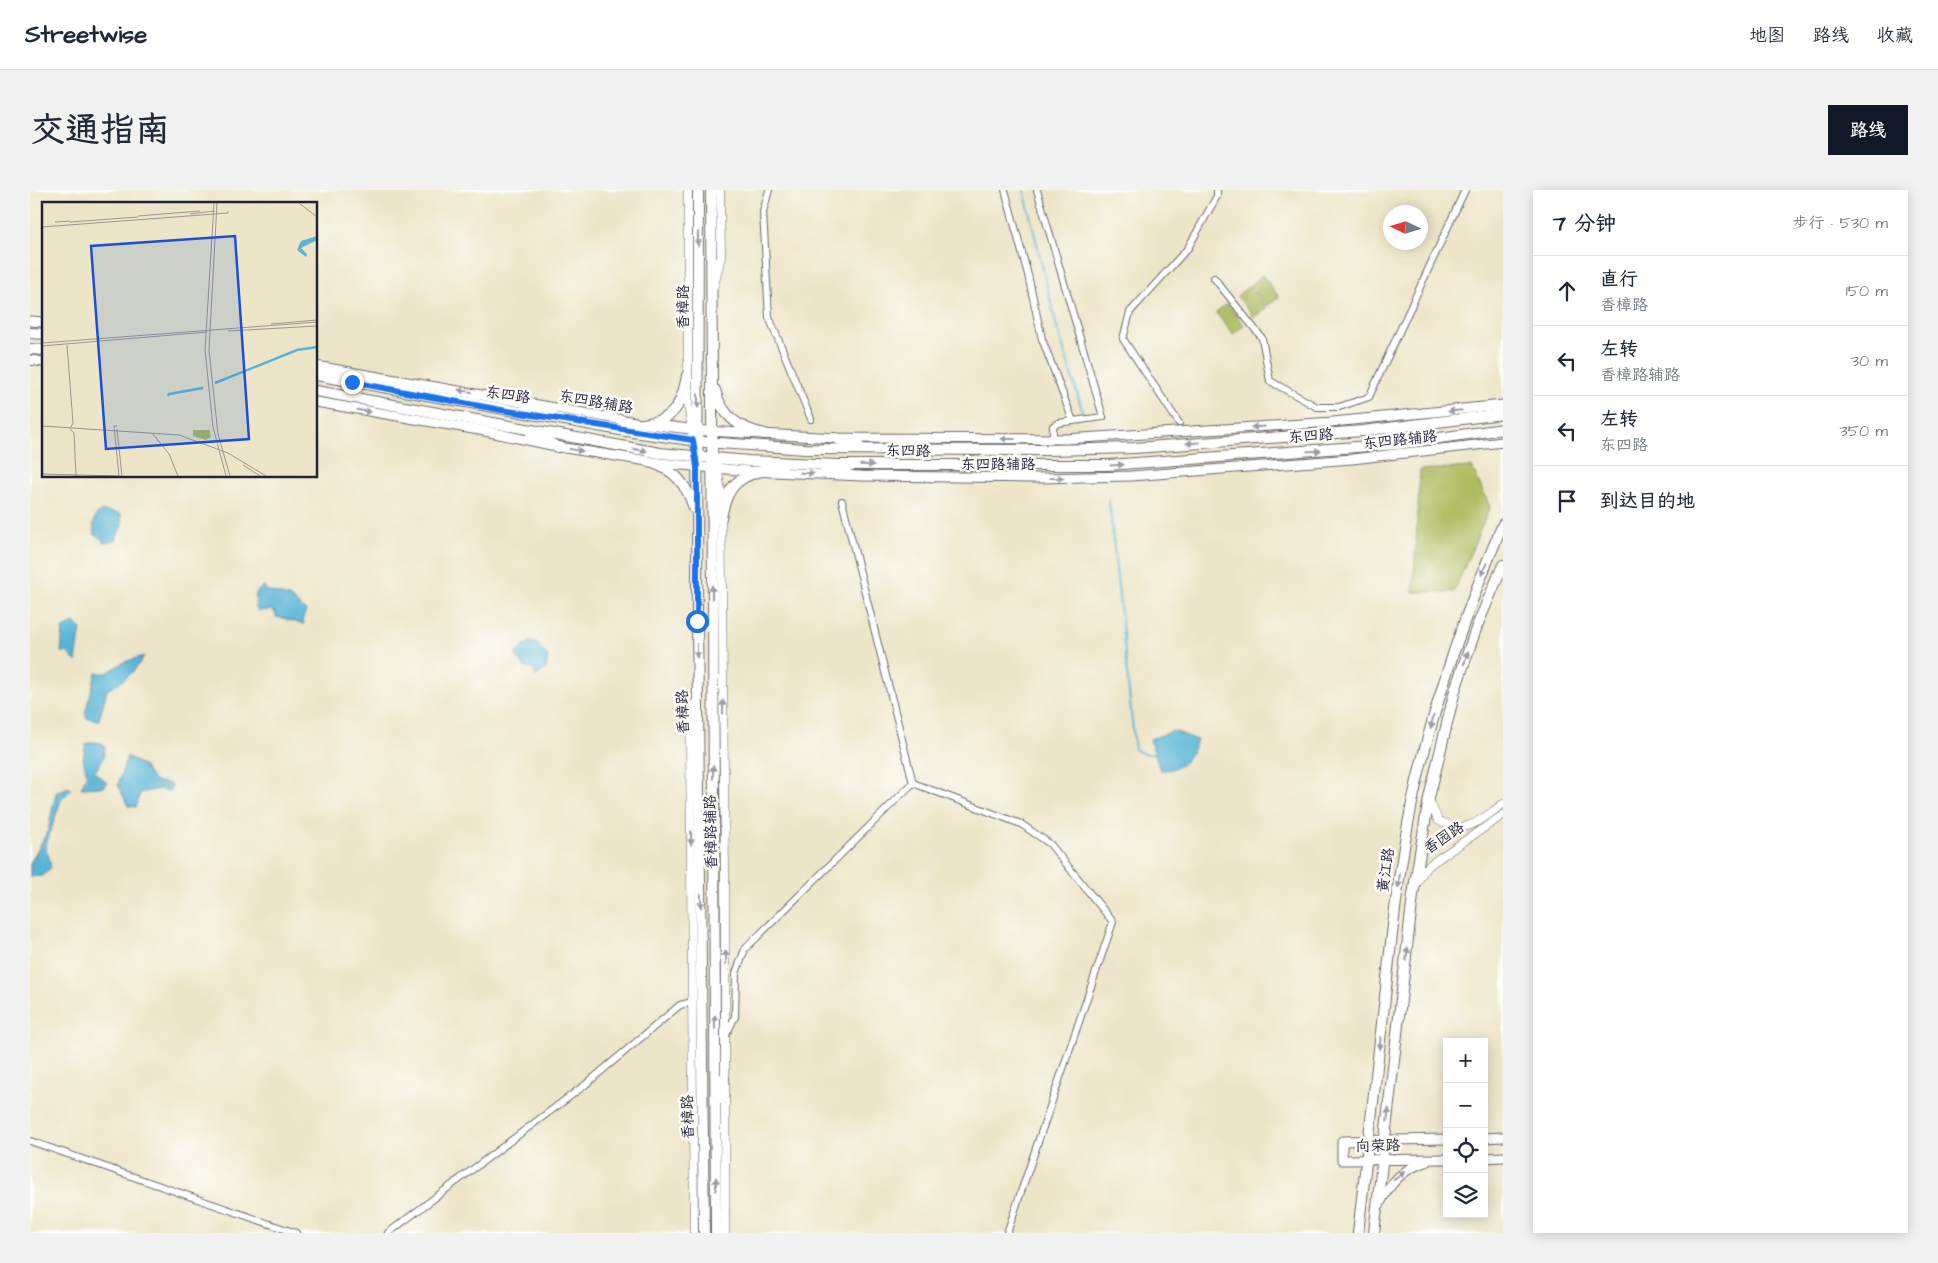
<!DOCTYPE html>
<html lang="zh">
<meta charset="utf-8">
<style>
:root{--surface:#fff;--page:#f2f2f3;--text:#1f2937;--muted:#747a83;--line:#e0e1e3;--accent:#111827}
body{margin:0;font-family:"Architects Daughter","LXGW WenKai TC",sans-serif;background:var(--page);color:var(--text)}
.controls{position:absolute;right:15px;bottom:15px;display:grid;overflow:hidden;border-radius:0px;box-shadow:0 2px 12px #0003}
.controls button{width:45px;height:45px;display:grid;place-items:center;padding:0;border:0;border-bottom:1px solid var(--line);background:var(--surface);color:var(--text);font:25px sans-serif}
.compass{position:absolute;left:1353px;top:15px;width:45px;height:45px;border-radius:50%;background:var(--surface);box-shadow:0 2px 12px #0003;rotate:274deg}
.stop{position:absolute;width:15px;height:15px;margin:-11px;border:4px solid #1a73e8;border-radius:50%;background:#fff}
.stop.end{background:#1a73e8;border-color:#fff;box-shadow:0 1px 5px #0008}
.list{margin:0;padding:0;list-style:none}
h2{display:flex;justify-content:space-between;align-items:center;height:65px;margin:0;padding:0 20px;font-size:21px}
h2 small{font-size:16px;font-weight:400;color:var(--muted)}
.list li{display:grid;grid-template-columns:32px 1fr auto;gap:15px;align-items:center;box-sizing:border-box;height:70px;padding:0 20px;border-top:1px solid var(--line)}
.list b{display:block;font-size:19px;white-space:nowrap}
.list p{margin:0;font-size:16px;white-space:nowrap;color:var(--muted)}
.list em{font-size:16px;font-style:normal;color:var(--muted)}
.icon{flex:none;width:28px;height:28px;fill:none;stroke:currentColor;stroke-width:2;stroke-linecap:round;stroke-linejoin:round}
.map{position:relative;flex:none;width:1473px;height:1043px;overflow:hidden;border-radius:0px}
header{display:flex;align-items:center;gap:30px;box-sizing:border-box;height:70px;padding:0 25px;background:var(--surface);border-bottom:1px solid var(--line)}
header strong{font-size:24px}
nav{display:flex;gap:28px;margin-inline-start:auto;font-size:18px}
.intro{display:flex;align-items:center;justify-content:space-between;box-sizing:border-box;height:120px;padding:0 30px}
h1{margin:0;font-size:35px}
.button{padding:12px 22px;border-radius:0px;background:var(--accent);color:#fff;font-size:18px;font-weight:700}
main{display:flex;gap:30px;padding:0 30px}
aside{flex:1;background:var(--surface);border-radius:0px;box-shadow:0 2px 12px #0003}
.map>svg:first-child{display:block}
</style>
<header>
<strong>Streetwise</strong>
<nav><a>地图</a><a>路线</a><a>收藏</a></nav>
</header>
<div class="intro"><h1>交通指南</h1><a class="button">路线</a></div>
<main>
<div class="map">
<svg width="1473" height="1043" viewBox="0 0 1473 1043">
<rect width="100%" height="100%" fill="#fdfcf7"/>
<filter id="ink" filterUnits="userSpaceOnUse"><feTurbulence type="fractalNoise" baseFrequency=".02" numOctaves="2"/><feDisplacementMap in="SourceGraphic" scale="10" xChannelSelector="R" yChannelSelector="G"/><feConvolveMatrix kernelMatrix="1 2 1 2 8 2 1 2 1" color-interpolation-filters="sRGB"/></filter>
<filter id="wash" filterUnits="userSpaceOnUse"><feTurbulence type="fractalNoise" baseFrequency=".0096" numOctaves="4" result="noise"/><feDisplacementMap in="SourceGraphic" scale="20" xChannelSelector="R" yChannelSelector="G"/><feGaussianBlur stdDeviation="1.12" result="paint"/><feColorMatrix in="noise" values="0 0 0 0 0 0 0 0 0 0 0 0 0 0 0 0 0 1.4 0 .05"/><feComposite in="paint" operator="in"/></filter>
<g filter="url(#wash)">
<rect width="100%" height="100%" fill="#ede5c7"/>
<!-- green -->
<g fill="#aebb5e" stroke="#686e4c">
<path d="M1232 85 1249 107 1237 116 1220 95Z"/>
<path d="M1219 96 1236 118 1224 127 1207 106Z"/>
<path d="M1197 113 1214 135 1203 144 1186 123Z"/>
<path d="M1442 277 1460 317 1424 402H1383L1390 280Z"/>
</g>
<!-- water -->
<g fill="#59b5d7" stroke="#3e6c89">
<path d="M73 321 91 324 92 335 85 351 73 353V350L64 344C64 335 62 324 73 321Z"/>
<path d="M233 396 238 401 259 407 276 421 273 428 274 434C264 433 257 428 246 427L245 422 240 420 228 421 225 417 226 403Z"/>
<path d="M44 433 51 438 46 472 37 462H31L33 438Z"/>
<path d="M499 452H505L518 467 516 479 506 486 503 479 495 478 485 464Z"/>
<path d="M114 466C107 481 92 492 77 500L69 530 57 528 55 523 66 483H77L94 472Z"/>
<path d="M1144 541 1167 550C1160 569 1151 581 1130 580L1120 549Z"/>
<path d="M63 552 72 553 75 557 74 567 65 582 77 593 73 597 51 598 57 584 53 569 56 554Z"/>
<path d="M97 566 113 576 124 591 138 593 142 596 140 601 129 599 110 603 106 617 98 616 88 595Z"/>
<path d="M39 597 41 600 31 610 16 655C16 664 22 670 20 679L13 686 0 687V674L18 640 26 602Z"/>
</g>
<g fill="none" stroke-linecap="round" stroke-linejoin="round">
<!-- stream -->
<g stroke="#59b5d7" stroke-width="2">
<path d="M994 0 1026 134 1053 223"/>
<path d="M1079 310 1105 560 1115 564H1124"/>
</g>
</g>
</g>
<g filter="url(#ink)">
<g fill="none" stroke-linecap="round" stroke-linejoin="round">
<defs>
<g id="minor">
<path d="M739 0 733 22 739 127 781 229"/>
<path d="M975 0 998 85 1012 149 1043 231"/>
<path d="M1007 0 1073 227 1028 233 1023 236V249"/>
<path d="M1184 88 1232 148 1240 191 1287 217H1309L1339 207 1435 0"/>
<path d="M1149 233 1093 149 1100 122 1158 58 1187 6V0"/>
<path d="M812 311 883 593"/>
<path d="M883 593 991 634 1020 654 1083 732 977 1043"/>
<path d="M696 845 705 827 706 783 715 759 883 593"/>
<path d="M0 951 266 1043"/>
<path d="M358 1043 555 895 650 815 663 812"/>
</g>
<g id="tertiary">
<path d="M658 0V214L664 255"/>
<path d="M684 96 691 67 690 0"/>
<path d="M687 273 691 303 695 682V1043"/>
<path d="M1399 610 1408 630C1436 647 1450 630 1473 614"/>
<path d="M1387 693 1394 680 1402 673 1473 625"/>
<path d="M664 1043 660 552 664 514"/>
</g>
<g id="secondary">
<path d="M0 131 14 132"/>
<path d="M0 170 14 172"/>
<path d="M286 176 605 232"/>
<path d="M286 212 455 241 535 258 630 273 718 281 832 286 1011 288 1101 286 1322 269 1473 252"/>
<path d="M618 234 676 241 808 248 1036 249 1303 232 1473 215"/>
<path d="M1454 948 1473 947"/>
<path d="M1417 949 1312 951V970L1417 969"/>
<path d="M1454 968 1473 967"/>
<path d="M1349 1015C1360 993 1372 979 1396 972"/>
</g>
<g id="primary">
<path d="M668 0 667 431 674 1043"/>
<path d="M681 0 686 1043"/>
<path d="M0 143 14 144"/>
<path d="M0 159 14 160"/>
<path d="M286 185 596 241 675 252 775 259 1017 260 1105 258 1333 241 1473 224"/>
<path d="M685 200C692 226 709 239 735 244"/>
<path d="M286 201 630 263 718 271 808 275H1078L1367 254 1473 239"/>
<path d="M495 213 522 224"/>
<path d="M593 236C635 233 650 229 657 185"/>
<path d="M501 244 528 257"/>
<path d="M805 248 829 256"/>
<path d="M619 272C644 279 656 293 664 318"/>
<path d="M795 277 819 285"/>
<path d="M691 328C698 287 715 285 752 276"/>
<path d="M690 909 694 888"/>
<path d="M1328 1043C1337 964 1346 886 1355 807 1362 742 1369 677 1382 613 1403 516 1434 424 1473 334"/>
<path d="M1344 1043 1383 705 1399 608 1425 500 1447 436 1473 375"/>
</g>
</defs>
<!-- minor casing -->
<use href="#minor" stroke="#69666c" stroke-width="8"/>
<!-- tertiary casing -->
<use href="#tertiary" stroke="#69666c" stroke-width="9"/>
<!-- secondary casing -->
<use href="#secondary" stroke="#69666c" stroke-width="11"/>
<!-- primary casing -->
<use href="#primary" stroke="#69666c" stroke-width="12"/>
<!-- minor -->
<use href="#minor" stroke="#fff" stroke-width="6"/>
<!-- tertiary -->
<use href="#tertiary" stroke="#fff" stroke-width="8"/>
<!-- secondary -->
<use href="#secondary" stroke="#fff" stroke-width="9"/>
<!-- primary -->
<use href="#primary" stroke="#fff" stroke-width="10"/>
</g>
<!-- one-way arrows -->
<defs><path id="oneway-solid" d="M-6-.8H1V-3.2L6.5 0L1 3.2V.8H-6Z" transform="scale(1.25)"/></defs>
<g fill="#9c9ca7">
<use href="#oneway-solid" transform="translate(668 49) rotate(90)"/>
<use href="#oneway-solid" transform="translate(435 201) rotate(-170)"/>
<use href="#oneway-solid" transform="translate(668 211) rotate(90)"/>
<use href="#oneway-solid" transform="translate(334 221) rotate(9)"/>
<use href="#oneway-solid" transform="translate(1425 221) rotate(175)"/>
<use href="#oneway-solid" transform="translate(1228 237) rotate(176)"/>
<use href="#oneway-solid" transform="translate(978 249) rotate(-180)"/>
<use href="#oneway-solid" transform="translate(1163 253) rotate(176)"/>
<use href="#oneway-solid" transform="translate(546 260) rotate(10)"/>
<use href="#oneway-solid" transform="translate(610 260) rotate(9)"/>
<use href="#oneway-solid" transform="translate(1284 261) rotate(-4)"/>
<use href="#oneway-solid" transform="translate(837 275) rotate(1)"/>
<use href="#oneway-solid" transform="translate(1087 275) rotate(-4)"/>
<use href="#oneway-solid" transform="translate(777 283) rotate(2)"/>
<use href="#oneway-solid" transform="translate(1027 288)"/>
<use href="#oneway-solid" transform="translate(1454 379) rotate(113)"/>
<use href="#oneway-solid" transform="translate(682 402) rotate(-90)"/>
<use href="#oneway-solid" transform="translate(667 461) rotate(90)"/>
<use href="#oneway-solid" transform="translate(1436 468) rotate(-71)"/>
<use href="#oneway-solid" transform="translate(693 517) rotate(-90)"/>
<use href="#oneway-solid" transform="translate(1402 532) rotate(105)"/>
<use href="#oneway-solid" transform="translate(683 582) rotate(-90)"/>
<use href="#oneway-solid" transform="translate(661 648) rotate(90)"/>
<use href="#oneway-solid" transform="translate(1369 691) rotate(97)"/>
<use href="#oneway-solid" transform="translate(671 711) rotate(89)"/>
<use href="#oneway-solid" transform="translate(1377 764) rotate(-83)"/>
<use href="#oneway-solid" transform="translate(696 767) rotate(-90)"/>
<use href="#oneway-solid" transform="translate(685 832) rotate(-90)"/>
<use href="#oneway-solid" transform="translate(1350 853) rotate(96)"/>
<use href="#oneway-solid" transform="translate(1358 925) rotate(-83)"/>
<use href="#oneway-solid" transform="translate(1369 986) rotate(-38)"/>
<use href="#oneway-solid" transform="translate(686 994) rotate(-90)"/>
</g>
</g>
<g fill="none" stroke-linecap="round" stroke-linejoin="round" filter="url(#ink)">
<!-- route -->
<path stroke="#1a73e8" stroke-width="6" d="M322 192 471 220 663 250 667 277V431"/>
</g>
<g text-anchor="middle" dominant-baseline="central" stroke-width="5" stroke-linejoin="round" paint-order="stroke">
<!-- street labels -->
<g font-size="15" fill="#22223b" stroke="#fdfcf7">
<text transform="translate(653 117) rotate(-90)">香樟路</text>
<text transform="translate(478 205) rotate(9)">东四路</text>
<text transform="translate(566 212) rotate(10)">东四路辅路</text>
<text transform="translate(1281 246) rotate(-4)">东四路</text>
<text transform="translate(1370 250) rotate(-6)">东四路辅路</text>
<text transform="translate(878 261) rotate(1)">东四路</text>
<text x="968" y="274">东四路辅路</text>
<text transform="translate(653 522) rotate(-92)">香樟路</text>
<text transform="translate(681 642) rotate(-91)">香樟路辅路</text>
<text transform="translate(1414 648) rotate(-34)">香园路</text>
<text transform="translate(1356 680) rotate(-82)">黄江路</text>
<text transform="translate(658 927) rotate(-91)">香樟路</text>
<text transform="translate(1348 956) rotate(-1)">向荣路</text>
</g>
</g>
<!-- overview -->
<g transform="translate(12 12)">
<rect width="275" height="275" fill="#ede5c7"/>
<path d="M151 228H168L169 235 164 238 151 234Z" fill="#aebb5e"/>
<path d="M275 34V38L259 46 265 52 264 55 255 48 259 39Z" fill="#59b5d7"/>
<path fill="none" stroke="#59b5d7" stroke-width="2.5" d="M173 181 255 148 275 145M126 194 127 192 161 186"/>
<path fill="none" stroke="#9c978f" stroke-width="1" d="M172 1 163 148 171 225 184 274M175 1 167 148 176 232 188 274M257 1 275 15M148 12 173 9M96 14 158 9M13 20 28 19M28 20 96 15M0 25 186 11V9M229 122 275 118M186 129 275 124M0 141 275 120M25 143 31 221 29 225M0 144 165 130M0 224 137 233 186 251 224 274M75 224H72L77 274M28 227 32 231 34 274M75 227 80 274M111 232 127 252 136 274M201 263 218 274M0 272 78 274"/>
<path fill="#1d4ed8" fill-opacity="0.15" stroke="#1d4ed8" stroke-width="2.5" d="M193 34 207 237 64 247 49 44Z"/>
<rect width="275" height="275" fill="none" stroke="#22223b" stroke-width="2.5"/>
</g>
</svg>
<div class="controls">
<button>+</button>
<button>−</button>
<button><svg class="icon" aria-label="locate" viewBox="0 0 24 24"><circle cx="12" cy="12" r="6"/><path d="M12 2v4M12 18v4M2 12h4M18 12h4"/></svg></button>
<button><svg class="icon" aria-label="layers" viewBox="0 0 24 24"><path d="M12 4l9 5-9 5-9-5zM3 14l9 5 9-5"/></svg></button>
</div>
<svg class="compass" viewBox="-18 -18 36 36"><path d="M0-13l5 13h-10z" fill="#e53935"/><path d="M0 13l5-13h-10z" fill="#747a83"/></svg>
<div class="stop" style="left:667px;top:431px"></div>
<div class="stop end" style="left:322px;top:192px"></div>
</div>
<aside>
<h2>7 分钟<small>步行 · 530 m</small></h2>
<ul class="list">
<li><svg class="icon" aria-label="ahead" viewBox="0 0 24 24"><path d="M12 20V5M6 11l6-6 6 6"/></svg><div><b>直行</b><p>香樟路</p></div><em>150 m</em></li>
<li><svg class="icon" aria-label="left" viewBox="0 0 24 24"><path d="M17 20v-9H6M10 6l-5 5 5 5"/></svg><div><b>左转</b><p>香樟路辅路</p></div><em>30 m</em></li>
<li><svg class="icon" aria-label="left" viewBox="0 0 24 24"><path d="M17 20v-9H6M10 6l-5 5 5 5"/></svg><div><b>左转</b><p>东四路</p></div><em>350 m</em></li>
<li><svg class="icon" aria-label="arrive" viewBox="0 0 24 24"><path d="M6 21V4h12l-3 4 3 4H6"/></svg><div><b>到达目的地</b></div></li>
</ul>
</aside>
</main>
